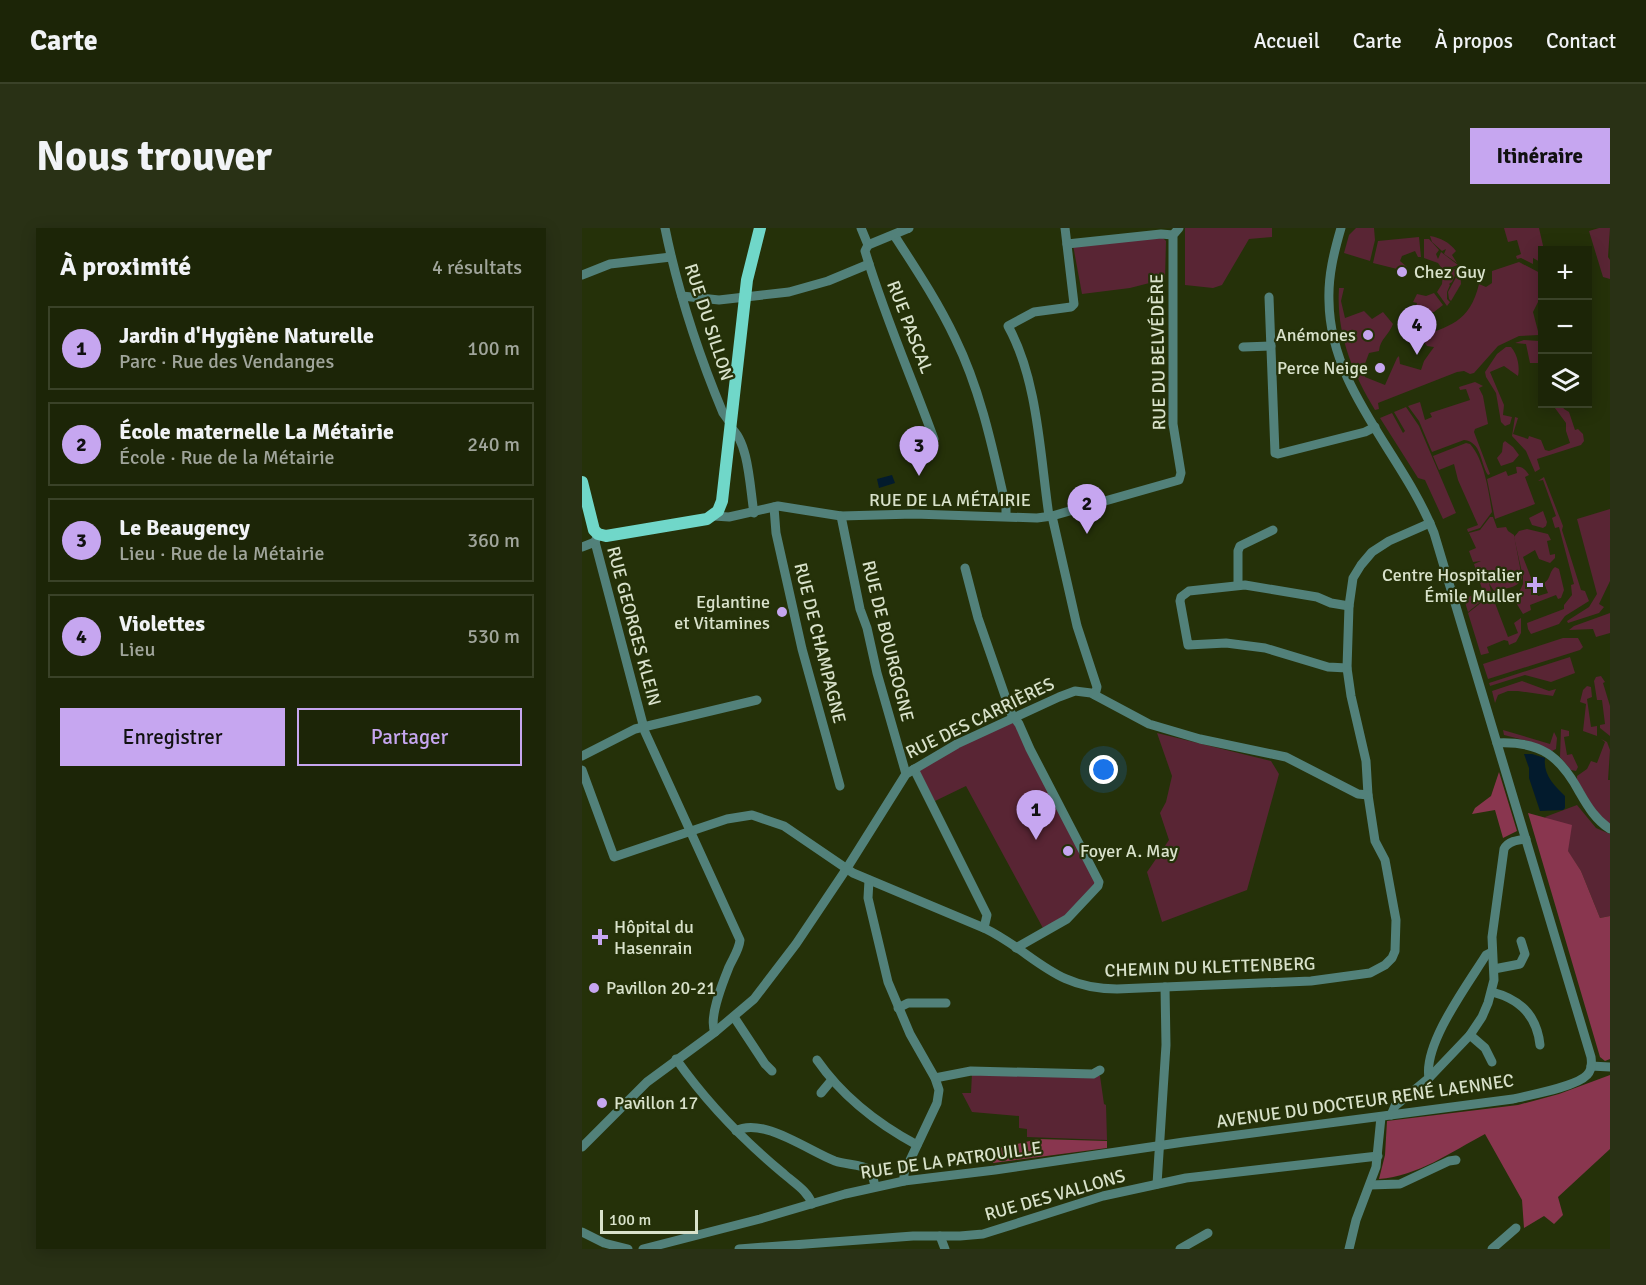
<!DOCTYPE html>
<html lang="fr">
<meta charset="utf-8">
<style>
:root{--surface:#1c2507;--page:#293115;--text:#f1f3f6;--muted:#a0a59b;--line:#3a4228;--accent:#c6a6f0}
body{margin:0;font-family:Signika,sans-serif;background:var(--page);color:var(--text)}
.controls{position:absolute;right:18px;top:18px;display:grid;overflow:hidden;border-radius:0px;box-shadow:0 3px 15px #0003}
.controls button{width:54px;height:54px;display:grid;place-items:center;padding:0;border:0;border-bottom:2px solid var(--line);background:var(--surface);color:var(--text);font:30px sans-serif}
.scale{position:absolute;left:18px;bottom:15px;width:98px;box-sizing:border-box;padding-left:6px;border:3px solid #d9e2cb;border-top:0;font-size:16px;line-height:21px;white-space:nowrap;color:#d9e2cb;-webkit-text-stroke:4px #253109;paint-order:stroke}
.you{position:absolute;left:522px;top:542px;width:21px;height:21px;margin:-15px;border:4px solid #fff;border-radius:50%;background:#1a73e8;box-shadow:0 0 0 9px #1a73e833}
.badge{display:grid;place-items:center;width:39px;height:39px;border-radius:50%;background:var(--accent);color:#111;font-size:20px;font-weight:700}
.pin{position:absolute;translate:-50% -50px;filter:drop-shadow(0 2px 3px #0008)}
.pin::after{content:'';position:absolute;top:32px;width:21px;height:18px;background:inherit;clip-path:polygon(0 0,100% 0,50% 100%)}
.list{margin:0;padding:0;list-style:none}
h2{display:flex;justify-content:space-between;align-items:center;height:78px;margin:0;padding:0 24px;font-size:26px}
h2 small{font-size:20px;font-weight:400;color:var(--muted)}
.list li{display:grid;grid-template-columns:39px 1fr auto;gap:18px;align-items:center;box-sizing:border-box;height:84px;margin:0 12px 12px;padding:0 12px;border:2px solid var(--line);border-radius:0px}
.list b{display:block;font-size:22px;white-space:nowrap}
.list p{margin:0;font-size:20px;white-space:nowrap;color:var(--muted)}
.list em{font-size:20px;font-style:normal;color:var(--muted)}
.actions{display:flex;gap:12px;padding:18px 24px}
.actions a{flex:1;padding:14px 0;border:2px solid var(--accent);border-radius:0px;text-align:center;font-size:21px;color:var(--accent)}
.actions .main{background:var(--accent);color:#111}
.icon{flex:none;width:33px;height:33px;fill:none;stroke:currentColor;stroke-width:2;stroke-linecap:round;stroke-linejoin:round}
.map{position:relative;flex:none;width:1028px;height:1021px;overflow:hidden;border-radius:0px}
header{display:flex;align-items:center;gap:36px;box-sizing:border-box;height:84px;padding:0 30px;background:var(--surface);border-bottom:2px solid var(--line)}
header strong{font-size:28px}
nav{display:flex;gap:33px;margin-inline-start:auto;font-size:21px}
.intro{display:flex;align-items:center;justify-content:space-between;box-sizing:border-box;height:144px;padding:0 36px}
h1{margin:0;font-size:42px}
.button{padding:15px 27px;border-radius:0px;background:var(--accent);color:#111;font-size:21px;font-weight:700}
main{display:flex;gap:36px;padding:0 36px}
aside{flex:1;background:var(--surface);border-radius:0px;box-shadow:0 3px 15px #0003}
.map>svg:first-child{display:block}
</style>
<header>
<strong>Carte</strong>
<nav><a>Accueil</a><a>Carte</a><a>À propos</a><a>Contact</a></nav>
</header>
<div class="intro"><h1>Nous trouver</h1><a class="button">Itinéraire</a></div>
<main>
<aside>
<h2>À proximité<small>4 résultats</small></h2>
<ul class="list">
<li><span class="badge">1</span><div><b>Jardin d'Hygiène Naturelle</b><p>Parc · Rue des Vendanges</p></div><em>100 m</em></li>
<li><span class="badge">2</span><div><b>École maternelle La Métairie</b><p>École · Rue de la Métairie</p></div><em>240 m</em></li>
<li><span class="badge">3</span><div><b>Le Beaugency</b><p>Lieu · Rue de la Métairie</p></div><em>360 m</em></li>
<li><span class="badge">4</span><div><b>Violettes</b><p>Lieu</p></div><em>530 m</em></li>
</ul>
<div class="actions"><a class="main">Enregistrer</a><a>Partager</a></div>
</aside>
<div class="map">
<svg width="1028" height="1021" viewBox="0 0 1028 1021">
<rect width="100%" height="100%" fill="#253109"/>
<!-- green -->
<g fill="#592534">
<path d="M603 0H690V9L667 11 640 57 631 60 603 57Z"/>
<path d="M774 0H792L793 12 788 33 762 25 767 7Z"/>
<path d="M922 0H957L962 22H960V35L951 30V36L939 30 935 31 934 28 939 26 935 12 926 14Z"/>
<path d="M1017 0H1028L1026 29 1028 32V51L1021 49 1007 3Z"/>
<path d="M848 8C859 10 867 14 874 23L870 27 875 35 862 26 864 21 860 23 850 14Z"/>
<path d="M837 9 839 29H836L833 23 820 28 818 33 825 39 823 43 791 35 796 13Z"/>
<path d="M581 10 584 13 583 51 548 60 500 66 491 17Z"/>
<path d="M842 11H847L857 22 854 26 856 31 859 24 876 37 861 42 856 35 842 30Z"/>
<path d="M937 34 960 46V66L951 84 957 107 937 108 916 118 892 145 888 146 882 143 875 144 796 175 797 181 793 182C770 144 754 105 757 60H762L759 73 763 90 782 83 790 91 801 84 811 96C807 107 798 111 797 123L787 125 781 141 783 149 803 157 815 130 817 128 818 136 839 142 842 133 852 119 845 118 842 114 833 110C867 99 888 94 897 56L904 59 910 55V43Z"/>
<path d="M876 40 870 54 867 56 868 57 865 64V71L868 74 865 78 855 64 860 56 861 45Z"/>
<path d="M878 42 879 56 869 73 867 71 866 64Z"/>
<path d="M852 65 861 77 852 84 832 85 835 75 831 74 835 66 844 68Z"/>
<path d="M942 112 957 113 960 123V135H948L944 116 933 115Z"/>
<path d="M924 119H929C936 127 938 140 936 148L922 138 908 144 922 177 921 187 930 189 928 196 923 198 919 194 914 165 904 149 903 144 915 126Z"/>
<path d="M893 154 901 158 897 160 901 168 906 196 893 201 892 204 908 246 906 247C898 235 900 214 882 212L850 224 837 193 826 178 838 174 843 192 850 189 848 185 888 172 884 161 878 162 877 159Z"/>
<path d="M970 176H979L982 181 987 184 993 202 996 201 1001 206 1002 213 999 217 955 231 958 241 953 244 944 223 930 208 933 189 936 190 931 206 946 211 947 208 959 212 963 222 967 223 988 215 984 203V195Z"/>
<path d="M824 179 837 198 874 285 861 291 843 252 836 250 798 190 810 185 821 205 823 203 812 184Z"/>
<path d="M923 213 931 219 937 227 931 234 919 238 915 230 920 224 921 215Z"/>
<path d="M884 215 888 216C902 231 907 264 910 284L898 300 886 304 885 301 896 297 876 252 872 236 857 242 851 228Z"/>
<path d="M934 239C940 238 944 242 947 247L943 249 953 276 913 291 905 251 924 243 926 248 935 245Z"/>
<path d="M962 249 981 298 980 302 999 362 1003 363 1007 373 983 388 977 396 949 406 946 401 945 395 982 381V377L990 367 989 357 992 356 977 299 973 300 970 290 974 288 961 252 956 253Z"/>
<path d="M1028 281V353L1017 376 1022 379 1017 385 986 395 985 393 1007 379 1015 366 995 291Z"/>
<path d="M961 283 965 294 964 298 961 300 950 297 947 290Z"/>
<path d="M908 289H911L915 300 924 299 926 303 932 307 940 350C936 361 922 360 912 363L907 355 909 364 902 367 892 336 899 333 891 334 887 323 894 320 887 305 898 302Z"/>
<path d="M945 301 966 306 969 312 965 313 968 327 973 326V330L968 335 957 331 953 322 941 329 956 368 966 365 962 355C969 351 967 343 973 339L977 341 982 362 979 370 976 371 974 367 948 377 949 382 941 386 933 373 941 356V349L932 309 937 303Z"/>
<path d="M914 363 916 367 911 370 926 409 936 405 932 395 939 390V405L934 414 927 417 926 413 922 412 905 419 907 425 899 427 886 385Z"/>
<path d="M891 367 893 372 907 367 886 384 882 371Z"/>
<path d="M1028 385V405L1014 409 1011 401 987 402 992 398Z"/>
<path d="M981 410H996L1001 419 998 422 906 451 901 436Z"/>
<path d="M988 429 993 445 969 454 943 447 908 458 907 455Z"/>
<path d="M1019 448 1023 454 1021 455 1028 478V508L1018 500V497L1023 496 1020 472H1015L1012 453 1014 449Z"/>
<path d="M940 453 967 463 974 461 971 468 936 463H926L916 467 913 475 910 463Z"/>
<path d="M1005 458 1009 459 1010 469 1005 471 1009 499 1015 498V508L1001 503 1004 476 998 474 1001 462Z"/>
<path d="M433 494 515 654 488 685 462 702 384 558 353 573 337 544 339 538 422 497Z"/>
<path d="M979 501 987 503V508L982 509 985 527 990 526 996 539 994 543 989 542 978 529Z"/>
<path d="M921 502 968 516 972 504 975 510 974 521 970 523 950 514 922 507Z"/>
<path d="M575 505 689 533 697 546 665 662 580 694 565 644 587 612 578 585 584 574 590 548Z"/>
<path d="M1019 511 1025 514 1028 522 1026 552H1028V597L1016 587 995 552V548L1005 541 1009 533 1015 535 1023 514Z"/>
<path d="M995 577 1014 600 1028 606V688L1018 690 999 643 963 589Z"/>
<path d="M390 845 518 848 522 876 524 877 525 912 445 909V901L437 900V888L390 884 380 865H389Z"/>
</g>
<!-- forest -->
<g fill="#89364f">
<path d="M917 544 935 603 921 610 913 582 890 586 893 580 909 568Z"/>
<path d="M946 585 990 597 986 623 999 643 1018 690 1028 688V831L1023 833 1018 829Z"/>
<path d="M1028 847V921L976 969 981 987 972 996 962 988 942 1000 940 972 903 906C869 924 836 948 797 951L803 927 805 893 936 877 977 866Z"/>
<path d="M456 911 525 913V920L411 935 409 922Z"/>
</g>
<!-- water -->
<g fill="#031b2d">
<path d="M310 247 313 255 297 260 295 251Z"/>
<path d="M942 526H950L963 530C961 547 972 557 983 568V580L981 582 958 583 947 550V540Z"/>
</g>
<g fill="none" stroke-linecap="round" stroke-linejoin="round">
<!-- minor -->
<g stroke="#52817a" stroke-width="9">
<path d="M83 0C96 64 116 125 141 185L146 192H150"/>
<path d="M279 0 286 17 283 23C302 87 329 148 352 211"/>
<path d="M312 7C334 41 356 74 373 110 399 163 411 222 424 279V288"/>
<path d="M485 16 579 6 591 7"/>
<path d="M286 17 327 0"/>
<path d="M0 47 28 36 89 29"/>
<path d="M100 68 137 72 207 64 246 53 287 36"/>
<path d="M687 69 693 225 696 226 783 204 793 199"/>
<path d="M661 119 689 118"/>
<path d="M149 200C167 214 168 262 172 285"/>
<path d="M192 279 194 305 220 421 258 558"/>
<path d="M132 288 147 289 196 278 259 288 332 286 455 290 470 288 597 252 599 245 591 196V7L597 0"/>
<path d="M259 288 278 381 285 400 295 445 324 546"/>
<path d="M467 288C458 227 456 152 426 98L452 84 489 79 492 76 483 0"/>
<path d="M470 288 495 398 515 459 513 467"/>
<path d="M16 306 13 314 63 504 158 712C157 722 151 730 147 739 141 754 126 790 133 804"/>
<path d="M0 319 13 314"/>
<path d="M383 340 396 390 429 485 437 496 448 521 517 654 516 658 485 691 434 720"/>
<path d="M656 357V323L658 318 691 302"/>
<path d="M765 440 746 439 683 420 644 415 606 417 598 373 599 369 607 363 663 357 735 369 749 375 767 378"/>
<path d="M915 515C959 513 978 528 998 565 1006 579 1014 592 1028 601"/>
<path d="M0 528 53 501 175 472"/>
<path d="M332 541 405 687 402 700"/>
<path d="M0 542 32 629 145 591 170 587 202 598 271 645 402 700C452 724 471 761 535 761L729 753 788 745 803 737 810 730 813 723 814 692 803 632 793 613 786 567 784 533 769 468 765 440 767 378 771 350 779 337 790 324 807 313 848 295"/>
<path d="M287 652 286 670 306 754 328 806 353 850 357 862 355 875 322 945V953"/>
<path d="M912 741 938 736 943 726 939 713"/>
<path d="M910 764C938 771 955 788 958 817"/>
<path d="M316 780 326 775H364"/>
<path d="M152 789 183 836 190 843"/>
<path d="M888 807 903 820 910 834"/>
<path d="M94 831C125 875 161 912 202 946 212 955 226 963 230 976"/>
<path d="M235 832C260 868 296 896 335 917"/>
<path d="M1009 838 1028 839"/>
<path d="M353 850 389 843 511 846 518 842"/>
<path d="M847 850C841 816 886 756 904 727L910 724"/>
<path d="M239 865 249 853"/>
<path d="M809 887 813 878 847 850 888 807 900 789 906 775 912 752 910 709 922 621C926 613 936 612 944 611"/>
<path d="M154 903C180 888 228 924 253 933 265 937 278 936 289 942L293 958"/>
<path d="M0 919 65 854 133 804 172 771 214 716 265 640 324 546 375 516 477 469 493 463 509 465 567 496 618 511 704 529 776 566 786 567"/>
<path d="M575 956 584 817 583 759"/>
<path d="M788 957 818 956 867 933 874 932"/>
<path d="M0 1004 22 1015 46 1021"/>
<path d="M358 1008 363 1021"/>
<path d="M61 1021 178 991 263 966 322 953 413 942 602 914 931 871C947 867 994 859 1005 847 1010 842 1010 836 1009 829L852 305C821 226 748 162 747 73 746 48 752 24 759 0"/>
<path d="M157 1021 331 1008H378L401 1006 521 968 604 950 796 928"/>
<path d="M598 1021 626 1005"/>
<path d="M767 1021 774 992 794 939 799 889"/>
<path d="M910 1021 934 1000"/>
</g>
<!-- major -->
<path stroke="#70d7c9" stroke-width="12" d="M0 254 12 302 16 306 24 308 125 291 136 283 140 273 165 52 178 0"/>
</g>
<!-- markers -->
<g fill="#c6a6f0" stroke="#253109" stroke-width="2">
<circle cx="820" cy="44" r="6"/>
<circle cx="786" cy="107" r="6"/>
<circle cx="798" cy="140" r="6"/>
<path d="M950 348h6v6h6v6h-6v6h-6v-6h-6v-6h6z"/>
<circle cx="200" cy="384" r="6"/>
<circle cx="486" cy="623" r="6"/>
<path d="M15 700h6v6h6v6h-6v6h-6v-6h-6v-6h6z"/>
<circle cx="12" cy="760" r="6"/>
<circle cx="20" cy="875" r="6"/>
</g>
<g text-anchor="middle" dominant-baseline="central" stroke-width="4.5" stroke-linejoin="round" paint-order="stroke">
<!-- poi labels -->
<g font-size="18" fill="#d9e2cb" stroke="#253109" text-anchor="start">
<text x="832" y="44">Chez Guy</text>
<text x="774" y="107" text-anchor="end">Anémones</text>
<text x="786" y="140" text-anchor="end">Perce Neige</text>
<text x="940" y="347" text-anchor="end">Centre Hospitalier<tspan x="940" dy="21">Émile Muller</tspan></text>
<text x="188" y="374" text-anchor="end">Eglantine<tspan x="188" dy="21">et Vitamines</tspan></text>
<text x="498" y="623">Foyer A. May</text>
<text x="32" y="699">Hôpital du<tspan x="32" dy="21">Hasenrain</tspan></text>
<text x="24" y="760">Pavillon 20-21</text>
<text x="32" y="875">Pavillon 17</text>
</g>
<!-- street labels -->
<g font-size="18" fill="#d9e2cb" stroke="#253109">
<text transform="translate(127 94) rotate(72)">RUE DU SILLON</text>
<text transform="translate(328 99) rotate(69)">RUE PASCAL</text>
<text transform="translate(576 124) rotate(-91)">RUE DU BELVÉDÈRE</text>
<text x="368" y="272">RUE DE LA MÉTAIRIE</text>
<text transform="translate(52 398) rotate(75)">RUE GEORGES KLEIN</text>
<text transform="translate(306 413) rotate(76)">RUE DE BOURGOGNE</text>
<text transform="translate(238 415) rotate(76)">RUE DE CHAMPAGNE</text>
<text transform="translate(398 490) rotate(-26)">RUE DES CARRIÈRES</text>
<text transform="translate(628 739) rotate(-2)">CHEMIN DU KLETTENBERG</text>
<text transform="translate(783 873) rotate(-8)">AVENUE DU DOCTEUR RENÉ LAENNEC</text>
<text transform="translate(369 932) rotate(-8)">RUE DE LA PATROUILLE</text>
<text transform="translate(473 967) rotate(-16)">RUE DES VALLONS</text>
</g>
</g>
</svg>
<div class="controls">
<button>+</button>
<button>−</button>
<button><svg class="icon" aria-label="layers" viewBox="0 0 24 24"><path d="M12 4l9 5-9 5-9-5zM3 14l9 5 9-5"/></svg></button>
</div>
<div class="scale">100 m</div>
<div class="you"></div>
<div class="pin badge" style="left:454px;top:612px">1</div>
<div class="pin badge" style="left:505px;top:306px">2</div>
<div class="pin badge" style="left:337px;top:248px">3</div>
<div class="pin badge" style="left:835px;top:127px">4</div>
</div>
</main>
